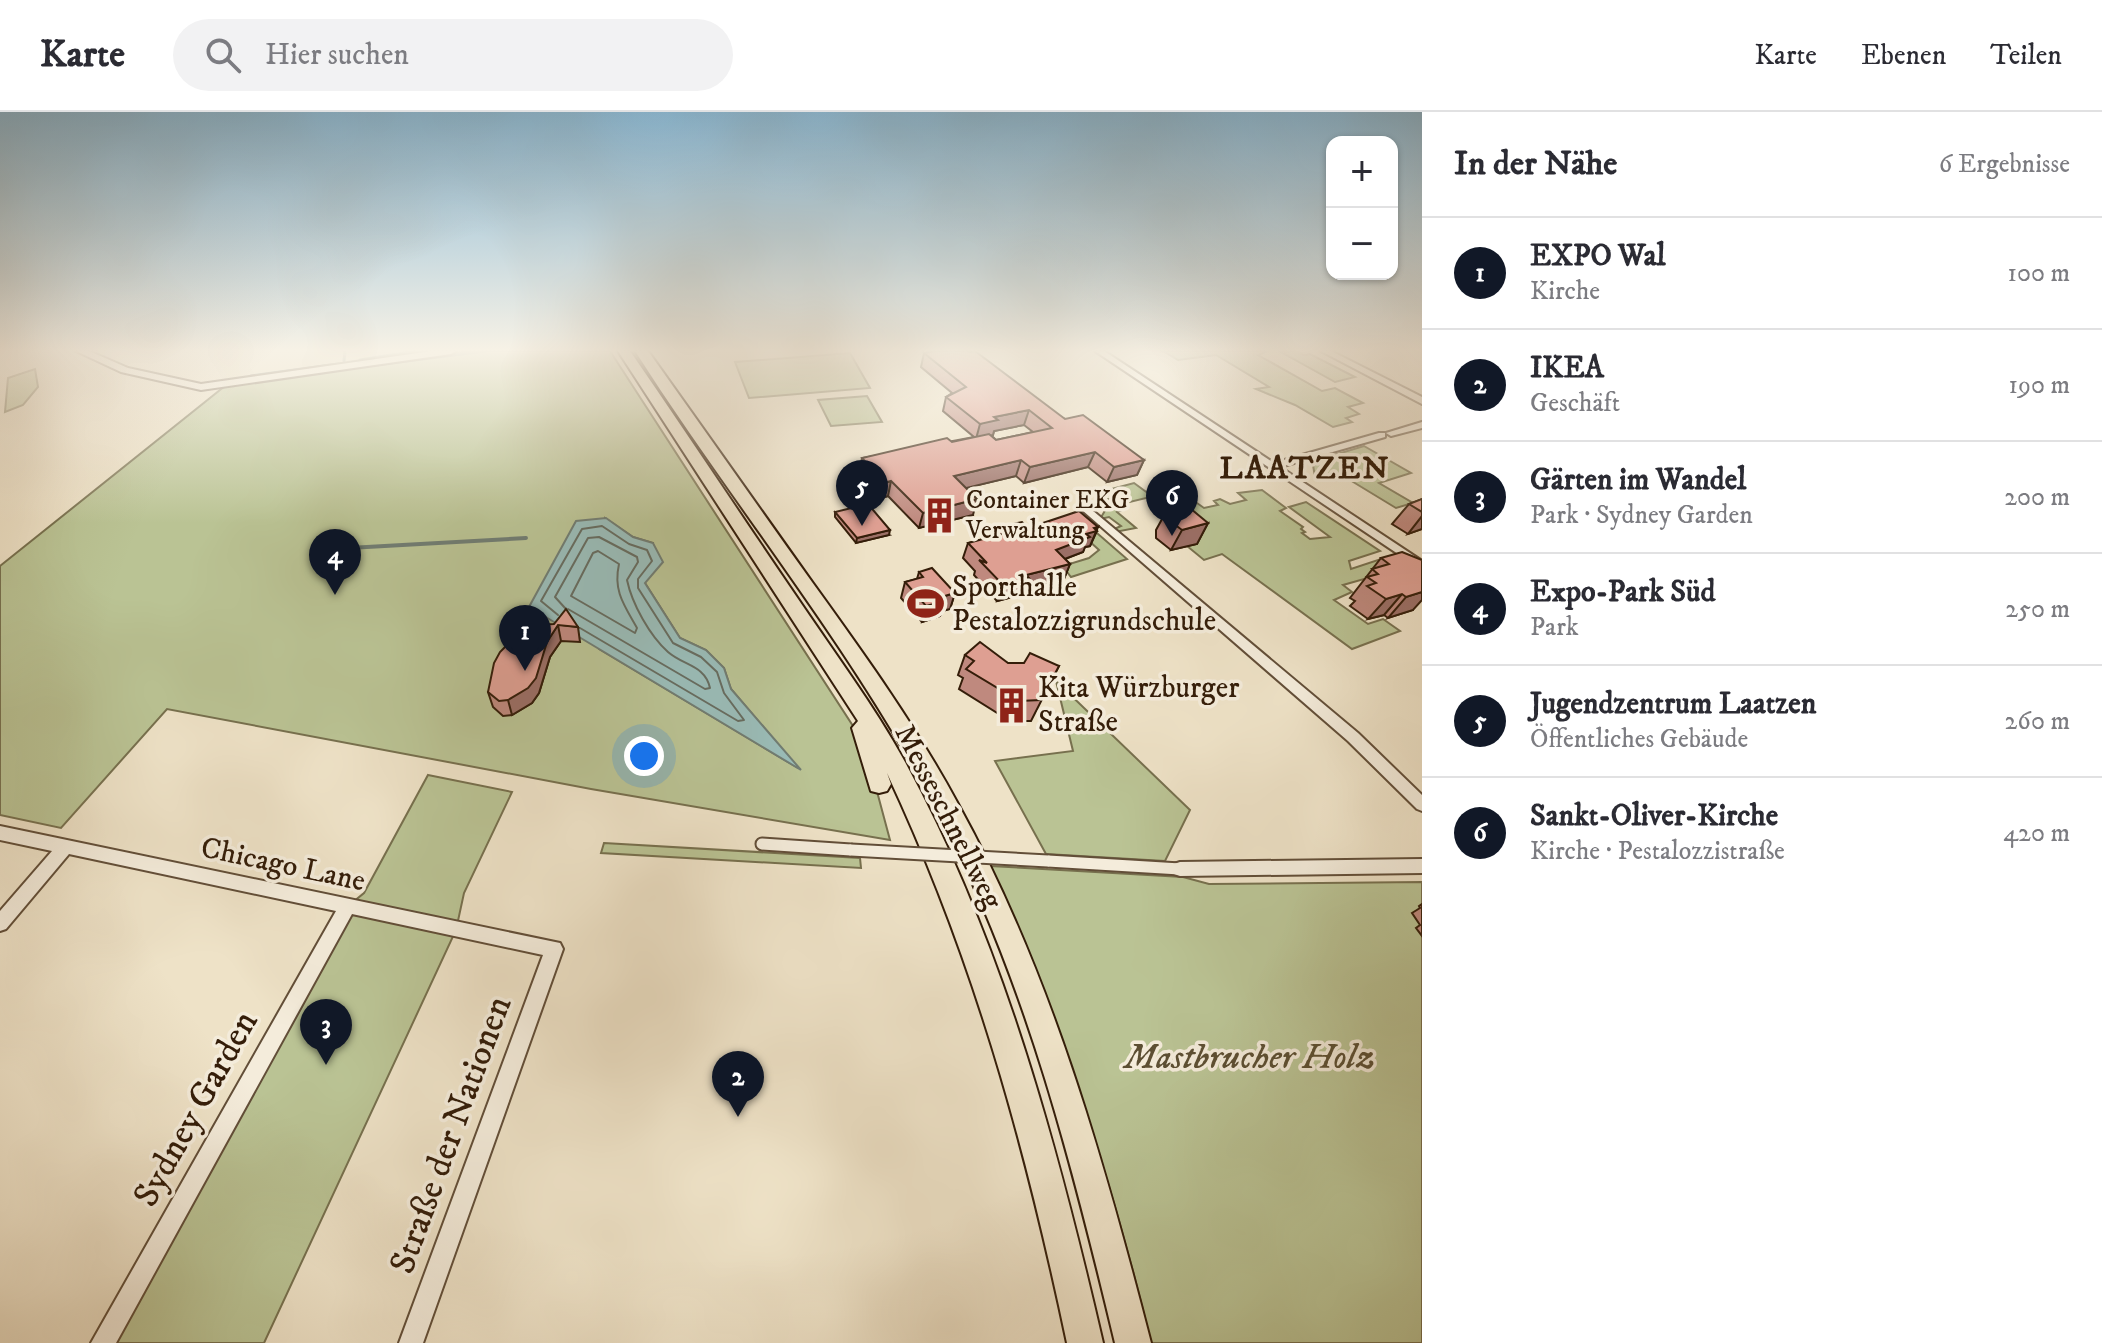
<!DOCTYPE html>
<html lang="de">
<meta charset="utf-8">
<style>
:root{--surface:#fff;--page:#f2f2f3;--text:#2b2b33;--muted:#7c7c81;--line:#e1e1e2;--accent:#111827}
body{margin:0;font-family:"IM FELL DW Pica",serif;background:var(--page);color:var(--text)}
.controls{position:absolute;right:24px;top:24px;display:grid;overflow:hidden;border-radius:16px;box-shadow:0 2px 6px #0004}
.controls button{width:72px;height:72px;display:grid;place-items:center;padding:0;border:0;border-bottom:2px solid var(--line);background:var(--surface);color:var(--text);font:40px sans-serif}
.you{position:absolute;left:644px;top:644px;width:28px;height:28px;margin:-20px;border:6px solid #fff;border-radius:50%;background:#1a73e8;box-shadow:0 0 0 12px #1a73e833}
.badge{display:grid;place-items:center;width:52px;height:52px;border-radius:50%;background:var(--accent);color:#fff;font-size:26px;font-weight:700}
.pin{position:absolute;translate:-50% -66px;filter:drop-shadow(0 2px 4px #0008)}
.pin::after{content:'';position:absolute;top:42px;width:28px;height:24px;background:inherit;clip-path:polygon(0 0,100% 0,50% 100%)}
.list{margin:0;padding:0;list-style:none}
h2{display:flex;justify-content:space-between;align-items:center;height:104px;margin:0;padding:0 32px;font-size:34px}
h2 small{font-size:26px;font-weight:400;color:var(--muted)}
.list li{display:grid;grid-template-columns:52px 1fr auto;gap:24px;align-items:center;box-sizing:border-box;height:112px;padding:0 32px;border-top:2px solid var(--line)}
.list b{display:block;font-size:30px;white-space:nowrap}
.list p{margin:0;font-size:26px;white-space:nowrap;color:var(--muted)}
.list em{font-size:26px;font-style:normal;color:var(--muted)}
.icon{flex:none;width:44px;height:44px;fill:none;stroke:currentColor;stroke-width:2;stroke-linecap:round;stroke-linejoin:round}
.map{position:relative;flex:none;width:1422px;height:1231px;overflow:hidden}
header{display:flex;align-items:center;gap:48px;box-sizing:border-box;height:112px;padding:0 40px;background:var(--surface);border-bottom:2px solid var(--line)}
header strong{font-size:38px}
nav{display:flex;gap:44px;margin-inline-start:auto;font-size:28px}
.search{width:560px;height:72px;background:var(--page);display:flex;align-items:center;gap:20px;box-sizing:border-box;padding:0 28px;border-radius:44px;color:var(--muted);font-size:30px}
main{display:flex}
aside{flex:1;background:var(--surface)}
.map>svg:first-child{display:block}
</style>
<header>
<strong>Karte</strong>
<div class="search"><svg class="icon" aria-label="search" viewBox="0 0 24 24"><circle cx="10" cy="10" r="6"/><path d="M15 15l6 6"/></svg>Hier suchen</div>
<nav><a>Karte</a><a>Ebenen</a><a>Teilen</a></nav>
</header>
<main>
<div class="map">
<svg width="1422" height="1231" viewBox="0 0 1422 1231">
<rect width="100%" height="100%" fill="#eee2c7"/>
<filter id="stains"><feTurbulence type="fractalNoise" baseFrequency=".0025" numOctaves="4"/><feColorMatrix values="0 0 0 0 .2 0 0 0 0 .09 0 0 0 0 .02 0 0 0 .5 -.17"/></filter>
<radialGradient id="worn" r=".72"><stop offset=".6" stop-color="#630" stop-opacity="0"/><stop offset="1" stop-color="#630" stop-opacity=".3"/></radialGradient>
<!-- green -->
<g fill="#bac394" stroke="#77704e" stroke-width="2" fill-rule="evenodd">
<path d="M470 239H610L864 631 890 728 591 677 167 597 61 716 0 703V454L225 274ZM605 406 633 425 653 431 645 471 680 526 706 538 724 556 731 577 798 656 599 537Z"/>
<path d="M1163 239H1267L1258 243 1322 279 1335 276 1363 291 1348 295 1359 302 1346 306 1352 310 1333 315 1295 293 1256 277 1269 275 1216 243 1178 248Z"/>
<path d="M1296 239 1304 243 1310 242 1355 265 1335 270 1281 240Z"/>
<path d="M850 241 870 276 749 286 735 250Z"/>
<path d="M35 257 38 275 23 293 5 300 8 266Z"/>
<path d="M867 284 882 310 831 314 818 288Z"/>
<path d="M1364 334 1411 361 1379 371 1413 391 1396 396 1340 362 1319 368 1315 365 1313 353 1323 351 1324 346Z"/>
<path d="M1134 371 1171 398 1197 391 1204 396 1218 393 1214 389 1220 387 1230 392 1246 388 1238 381 1262 378 1286 396 1280 399 1303 415 1301 417 1305 420 1302 421 1310 427 1330 425 1289 395 1306 390 1380 439 1349 449 1351 457 1387 445 1375 464 1343 473 1352 480 1334 488 1368 512 1383 507 1400 519 1352 537 1222 442 1204 448 1187 434 1180 406 1150 385 1117 393 1122 398 1117 400 1136 416 1115 420 1112 418 1121 414 1109 405 1100 407 1106 397 1101 389 1112 386 1104 379Z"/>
<path d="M1083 409 1127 447 1071 465 1064 456 1066 453 1089 446 1099 438 1088 428Z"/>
<path d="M1056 569 1190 698 1165 749 1046 742 995 649 1073 639Z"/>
<path d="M428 663 512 680 464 781 456 818 264 1231H103L347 795 364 781Z"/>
<path d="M604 731 860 746 861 756 601 741Z"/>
<path d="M990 754 1183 765 1209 772 1422 770V1231H1151C1112 1066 1059 908 990 754Z"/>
</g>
<!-- water -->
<path fill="#9abdb9" stroke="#717d73" stroke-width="2" d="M606 406 633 425 653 431 663 450 645 471 680 526 706 538 724 556 731 577 801 658 529 495 576 409Z"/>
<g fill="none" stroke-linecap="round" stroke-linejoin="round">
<!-- shore -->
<g stroke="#676d61" stroke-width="2">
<path d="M598 439 619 452C613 479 624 493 637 516L635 521 571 484 593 441Z"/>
<path d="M565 496 555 485 588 426 599 425 637 445 638 450 627 468C632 492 650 524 668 540 684 554 705 553 710 576L705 577 568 497"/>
<path d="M558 503 541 489 582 417 602 414 629 432 647 438 652 449 638 467V476L673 531 701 545 717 560 724 581 744 608 738 609 580 516"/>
</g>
<!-- stream-far1 -->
<g stroke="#717d73" stroke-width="3">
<path d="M360 248 417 239"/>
<path d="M344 249 345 239"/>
<path d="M375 253 485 239"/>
<path d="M251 264 338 252"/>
</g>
<!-- stream -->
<path stroke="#717d73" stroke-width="4" d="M313 438 526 426"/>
<defs>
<g id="pedestrian">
<path d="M762 732 851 738"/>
<path d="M1048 749 1180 757"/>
</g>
<g id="minor">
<path d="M1095 239H1104L1274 351 1379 321H1385V325L1280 355 1422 449V458Z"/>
<path d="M1321 239H1331L1422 285V292Z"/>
<path d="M1422 310V316L1391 324 1386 321Z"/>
<path d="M1086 393 1358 621 1422 683V699L1417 697 1348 629 1082 398V394Z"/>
<path d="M0 714 560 831 563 837 423 1231H399L543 843 352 802 116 1231H91L336 799 69 742 6 817 0 819V799L52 739 0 728Z"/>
<path d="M1422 747V761L1180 764 1174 762 1172 757 1174 752 1180 750Z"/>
</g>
<path id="tertiary" d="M76 239H89L128 256 201 272 432 239H456L451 242 201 278 121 260Z"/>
<g id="trunk">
<path d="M618 239H630C686 320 740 402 796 484 833 539 873 592 905 650 1003 831 1057 1032 1103 1231H1067C1025 1032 974 846 887 661L891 672 887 679 879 681 871 679 852 616 858 609Z"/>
<path d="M635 239H648C703 316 757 393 812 470 864 542 916 614 958 692 1051 860 1103 1046 1151 1231H1115C1072 1051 1026 869 940 704 855 539 734 394 635 239Z"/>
</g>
</defs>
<!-- pedestrian casing -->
<use href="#pedestrian" stroke="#624e38" stroke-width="15"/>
<!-- minor casing -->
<use href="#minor" stroke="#624e38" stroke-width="4"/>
<!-- tertiary casing -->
<use href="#tertiary" stroke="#624e38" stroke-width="4"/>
<!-- trunk casing -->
<use href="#trunk" stroke="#341d09" stroke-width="4"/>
<!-- pedestrian -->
<use href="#pedestrian" stroke="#f4ecdb" stroke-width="11"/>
<!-- minor -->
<use href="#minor" fill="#f4ecdb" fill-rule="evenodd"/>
<!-- tertiary -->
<use href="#tertiary" fill="#f4ecdb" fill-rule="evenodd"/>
<!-- trunk -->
<use href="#trunk" fill="#eee2c7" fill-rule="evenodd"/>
<defs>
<path id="pedestrian-bridge" d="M851 738 1048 749"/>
</defs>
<!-- pedestrian-bridge casing -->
<use href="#pedestrian-bridge" stroke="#624e38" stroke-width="15" stroke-linecap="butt"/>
<!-- pedestrian-bridge -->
<use href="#pedestrian-bridge" stroke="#f4ecdb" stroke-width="11"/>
</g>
<!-- wall -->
<g fill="#bf897e" stroke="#341d09" stroke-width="2" fill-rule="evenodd">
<path d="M924 241 1065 307 1144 348 1137 363 1107 370 1088 355 1024 371 1016 364 965 376 973 403 919 416 888 384 878 387 868 376 869 371 859 361 862 346 974 325 943 299 946 285 952 281 921 255ZM1024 313 1033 320 996 328 991 323H993L994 319Z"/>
<path d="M1422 387V417L1408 422 1392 412 1409 392Z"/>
<path d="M1167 398 1208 411 1197 432 1171 438 1156 426V418Z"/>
<path d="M835 400 889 423 856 431 835 405Z"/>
<path d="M1000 415 1096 418 1097 419 1090 434 1085 435 1083 440 1065 447 1070 452 1064 467 1025 477 1023 482 997 489 974 463 975 459 963 446 968 431 998 423Z"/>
<path d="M1381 446 1422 448 1413 498 1388 506 1384 503 1368 507 1350 494 1355 489 1350 486Z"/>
<path d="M919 460 955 481 950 497 942 499 940 504 922 510 901 486 905 470 917 467Z"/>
<path d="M554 512 578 515 580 530 561 529 550 545 539 581 532 591 512 603 503 604 493 595 488 580Z"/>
<path d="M965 543 1008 551 1059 554 1031 609H1010L959 577 963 566 958 563Z"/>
<path d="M1422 792V824L1416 816 1420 813 1412 801 1420 796 1419 794Z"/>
</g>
<!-- shaded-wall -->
<g fill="#9b6f66" stroke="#341d09" stroke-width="2">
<path d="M1029 298 1024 313 994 319 993 323 976 327 980 312 994 305Z"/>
<path d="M1095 340 1088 355 1024 371 1030 355Z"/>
<path d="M1021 348 1016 364 950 380 954 364Z"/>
<path d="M1144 348 1137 363 1107 370 1114 355Z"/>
<path d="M891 369 888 384 878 387 881 372Z"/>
<path d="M977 387 973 403 919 416 923 401Z"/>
<path d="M1422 404V417L1408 422Z"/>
<path d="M1208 411 1197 432 1171 438 1182 418Z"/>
<path d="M1098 415 1090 434 1085 435 1083 440 1049 453 1056 438Z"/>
<path d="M890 418 889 423 856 431 857 426Z"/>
<path d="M1070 452 1064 467 1025 477 1023 482 997 489 1003 473 1026 463Z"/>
<path d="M1422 480V488L1413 498 1388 506 1406 485Z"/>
<path d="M955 481 950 497 942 499 940 504 922 510 926 494 941 485Z"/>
<path d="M1402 482 1384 503 1368 507 1386 487Z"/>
<path d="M558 513 561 529 550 545 539 581 532 591 512 603 508 588Z"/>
</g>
<!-- building -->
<g fill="#de9f92" stroke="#341d09" stroke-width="2">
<path d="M935 239H968L970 240 975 239 1065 307 1083 303 1144 348 1114 355 1095 340 1030 355 1021 348 954 364 977 387 923 401 891 369 881 372 871 361 875 360 862 346 947 326 952 330 989 322 996 328 1052 316 1029 298 994 305 998 308 980 312 946 285 966 275 924 241Z"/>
<path d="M1422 387V400L1409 392Z"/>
<path d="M868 392 890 418 857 426 835 400Z"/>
<path d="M1185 392 1208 411 1182 418 1166 406 1167 398Z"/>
<path d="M1079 399 1098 415 1094 416 1097 419 1086 422 1090 425 1056 438 1070 452 1026 463 1029 466 1003 473 979 448 987 451 968 431 1006 421 1000 415 1022 410 1028 416Z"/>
<path d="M1402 440 1422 448V480L1406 485 1402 482 1386 487 1367 474 1376 471 1367 465 1378 462 1372 457 1389 452 1381 446Z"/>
<path d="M932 456 955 481 941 485 945 489 926 494 905 470 923 465 919 460Z"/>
<path d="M566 497 578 515 558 513 547 530 536 566 528 576 508 588 499 589 488 580 494 551 500 540 520 520 536 513 554 512Z"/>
<path d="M980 530 1008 551H1024L1030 541 1059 554 1041 588 1019 589 966 557 974 549 965 543Z"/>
</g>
<!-- sky -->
<linearGradient id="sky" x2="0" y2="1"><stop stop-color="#89b8d5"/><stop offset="0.58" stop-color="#f7f2e6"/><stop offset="1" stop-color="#f7f2e6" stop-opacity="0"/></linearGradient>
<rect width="1422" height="411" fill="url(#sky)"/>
<!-- icons -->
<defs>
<symbol id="building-bare" viewBox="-9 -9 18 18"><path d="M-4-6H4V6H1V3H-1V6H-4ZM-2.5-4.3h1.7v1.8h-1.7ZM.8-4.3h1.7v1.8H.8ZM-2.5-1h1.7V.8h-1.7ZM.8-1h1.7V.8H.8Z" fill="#8f2418" stroke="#f4ecdb" stroke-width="2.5" paint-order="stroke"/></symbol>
<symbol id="stadium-bare" viewBox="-9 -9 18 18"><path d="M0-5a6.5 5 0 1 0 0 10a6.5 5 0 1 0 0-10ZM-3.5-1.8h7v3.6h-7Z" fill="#8f2418" stroke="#f4ecdb" stroke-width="2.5" paint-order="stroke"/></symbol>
</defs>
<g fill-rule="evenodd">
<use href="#building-bare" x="914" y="378" width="51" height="51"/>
<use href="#stadium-bare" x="900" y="466" width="51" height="51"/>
<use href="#building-bare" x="986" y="568" width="51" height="51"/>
</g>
<g text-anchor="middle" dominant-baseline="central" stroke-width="7" stroke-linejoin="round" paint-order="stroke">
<!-- far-poi labels -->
<g font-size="26" fill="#341d09" stroke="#f4ecdb" text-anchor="start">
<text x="966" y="388">Container EKG<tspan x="966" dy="30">Verwaltung</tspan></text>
</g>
<!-- poi labels -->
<g font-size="30" fill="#341d09" stroke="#f4ecdb" text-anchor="start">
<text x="952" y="475">Sporthalle<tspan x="952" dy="34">Pestalozzigrundschule</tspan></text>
<text x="1038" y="576">Kita Würzburger<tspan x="1038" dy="34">Straße</tspan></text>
</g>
<!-- street labels -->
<g font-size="30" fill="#341d09" stroke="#f4ecdb">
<text transform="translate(948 705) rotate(63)">Messeschnellweg</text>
<text transform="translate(283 753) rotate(12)">Chicago Lane</text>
</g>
<!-- far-district labels -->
<g font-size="32" font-weight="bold" letter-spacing="2" fill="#341d09" stroke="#f4ecdb">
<text x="1305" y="357">LAATZEN</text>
</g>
<!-- near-park labels -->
<g font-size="36" font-style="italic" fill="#5c4f33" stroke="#f4ecdb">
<text x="1250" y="945">Mastbrucher Holz</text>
</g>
<!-- near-street labels -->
<g font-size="36" fill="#341d09" stroke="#f4ecdb">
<text transform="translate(196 997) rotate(-61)">Sydney Garden</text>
<text transform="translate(451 1023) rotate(-70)">Straße der Nationen</text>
</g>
</g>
<rect width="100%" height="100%" filter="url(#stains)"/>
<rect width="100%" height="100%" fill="url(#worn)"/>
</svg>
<div class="controls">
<button>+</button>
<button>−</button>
</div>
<div class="you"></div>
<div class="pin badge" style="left:525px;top:559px">1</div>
<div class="pin badge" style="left:738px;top:1005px">2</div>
<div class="pin badge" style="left:326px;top:953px">3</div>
<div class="pin badge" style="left:335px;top:483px">4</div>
<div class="pin badge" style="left:862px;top:414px">5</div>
<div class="pin badge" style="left:1172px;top:424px">6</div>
</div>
<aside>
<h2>In der Nähe<small>6 Ergebnisse</small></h2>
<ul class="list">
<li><span class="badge">1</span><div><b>EXPO Wal</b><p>Kirche</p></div><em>100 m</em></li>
<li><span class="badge">2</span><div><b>IKEA</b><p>Geschäft</p></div><em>190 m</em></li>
<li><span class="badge">3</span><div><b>Gärten im Wandel</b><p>Park · Sydney Garden</p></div><em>200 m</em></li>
<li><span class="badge">4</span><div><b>Expo-Park Süd</b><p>Park</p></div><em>250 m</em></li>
<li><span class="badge">5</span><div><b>Jugendzentrum Laatzen</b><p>Öffentliches Gebäude</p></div><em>260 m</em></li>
<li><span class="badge">6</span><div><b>Sankt-Oliver-Kirche</b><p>Kirche · Pestalozzistraße</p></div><em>420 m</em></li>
</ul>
</aside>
</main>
